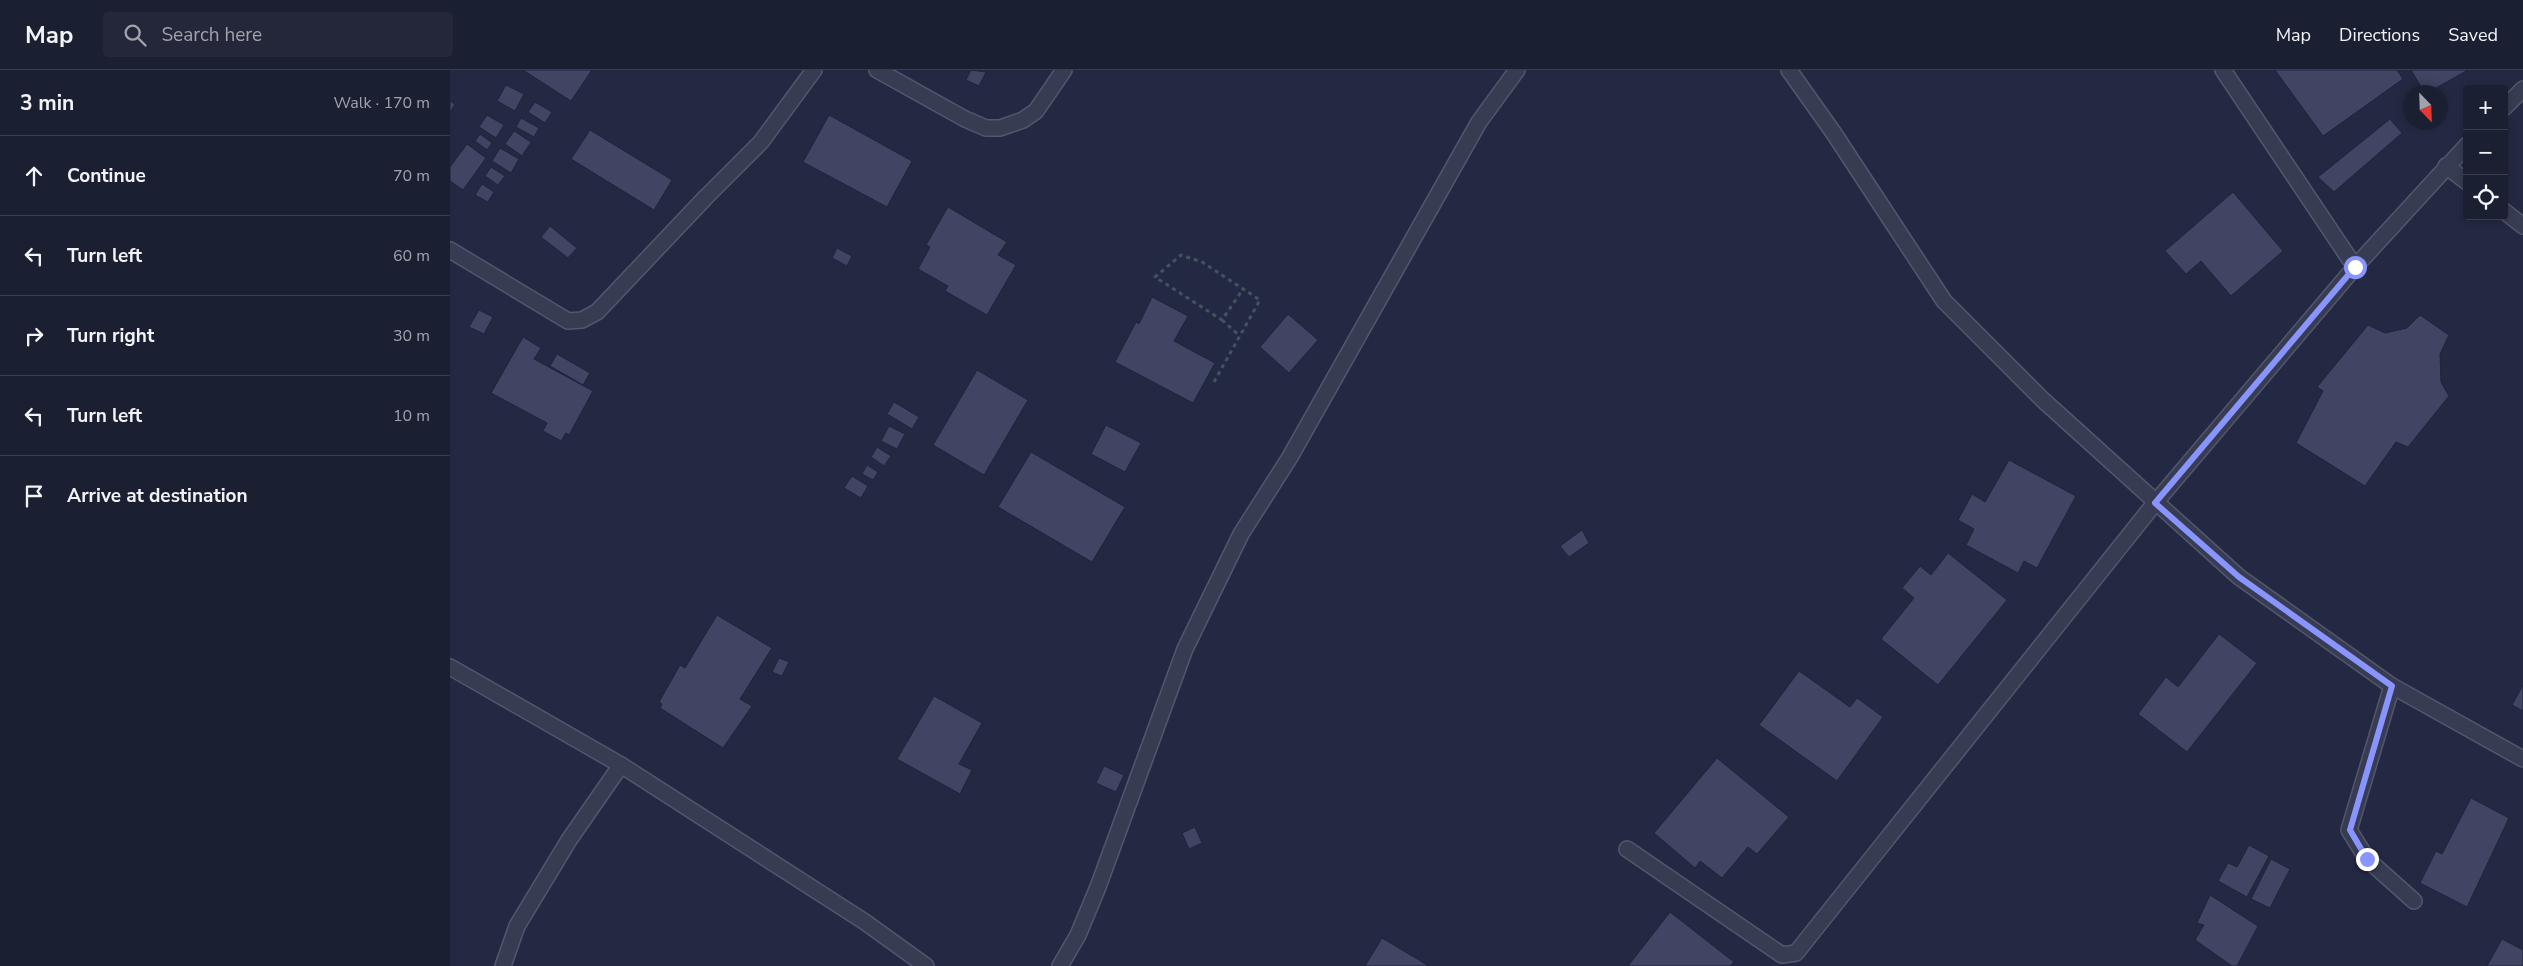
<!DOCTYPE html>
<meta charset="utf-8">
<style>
:root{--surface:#1b1f32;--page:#24273a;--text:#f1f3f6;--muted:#a0a2ac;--line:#393d4d}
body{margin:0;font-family:"Nunito Sans",sans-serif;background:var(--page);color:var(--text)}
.controls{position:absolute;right:15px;top:15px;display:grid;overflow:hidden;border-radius:5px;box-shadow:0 2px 8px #0003}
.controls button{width:45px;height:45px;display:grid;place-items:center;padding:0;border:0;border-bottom:1px solid var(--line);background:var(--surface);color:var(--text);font:25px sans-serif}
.compass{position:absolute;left:1953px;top:15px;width:45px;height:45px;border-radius:50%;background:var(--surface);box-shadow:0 2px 8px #0003;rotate:157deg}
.stop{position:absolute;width:15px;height:15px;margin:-11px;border:4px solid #8895ff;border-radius:50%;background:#fff}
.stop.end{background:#8895ff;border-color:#fff;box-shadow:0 1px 5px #0008}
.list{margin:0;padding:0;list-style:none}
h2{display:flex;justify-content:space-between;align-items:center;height:65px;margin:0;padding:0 20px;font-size:21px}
h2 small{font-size:16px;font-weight:400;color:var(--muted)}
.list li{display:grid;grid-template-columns:32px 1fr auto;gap:15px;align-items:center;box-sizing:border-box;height:80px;padding:0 20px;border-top:1px solid var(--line)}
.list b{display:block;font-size:19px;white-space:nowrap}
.list em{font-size:16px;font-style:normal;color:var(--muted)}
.icon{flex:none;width:28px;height:28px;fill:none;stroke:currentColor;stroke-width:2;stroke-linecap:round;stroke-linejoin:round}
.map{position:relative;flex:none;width:2073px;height:896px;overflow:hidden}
header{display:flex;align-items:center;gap:30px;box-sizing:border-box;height:70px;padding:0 25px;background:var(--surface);border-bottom:1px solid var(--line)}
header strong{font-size:24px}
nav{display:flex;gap:28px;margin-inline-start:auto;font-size:18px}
.search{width:350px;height:45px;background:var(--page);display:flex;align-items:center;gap:12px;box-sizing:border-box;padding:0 18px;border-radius:5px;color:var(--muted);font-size:19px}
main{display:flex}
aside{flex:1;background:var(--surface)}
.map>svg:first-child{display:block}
</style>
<header>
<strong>Map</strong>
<div class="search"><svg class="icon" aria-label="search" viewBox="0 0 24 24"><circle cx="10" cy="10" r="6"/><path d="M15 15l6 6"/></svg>Search here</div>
<nav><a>Map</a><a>Directions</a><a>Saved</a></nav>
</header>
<main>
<aside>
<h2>3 min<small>Walk · 170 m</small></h2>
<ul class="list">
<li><svg class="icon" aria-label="ahead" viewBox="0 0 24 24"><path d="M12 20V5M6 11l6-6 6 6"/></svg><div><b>Continue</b></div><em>70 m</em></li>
<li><svg class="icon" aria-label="left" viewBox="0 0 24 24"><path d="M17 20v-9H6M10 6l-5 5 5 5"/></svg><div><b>Turn left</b></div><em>60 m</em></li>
<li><svg class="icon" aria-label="right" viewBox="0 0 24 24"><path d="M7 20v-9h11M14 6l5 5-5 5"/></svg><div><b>Turn right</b></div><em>30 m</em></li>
<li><svg class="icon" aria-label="left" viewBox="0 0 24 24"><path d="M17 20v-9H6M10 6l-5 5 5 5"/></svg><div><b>Turn left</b></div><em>10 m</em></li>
<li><svg class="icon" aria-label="arrive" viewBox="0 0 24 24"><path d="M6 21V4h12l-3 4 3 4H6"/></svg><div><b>Arrive at destination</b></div></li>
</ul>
</aside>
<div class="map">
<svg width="2073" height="896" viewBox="0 0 2073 896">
<rect width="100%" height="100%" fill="#242943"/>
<!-- building -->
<g fill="#404564" stroke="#1f233a">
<path d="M73 0H142L121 31Z"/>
<path d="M521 0 536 2 529 16 516 10Z"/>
<path d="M1825 0H1947L1953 9 1873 66Z"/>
<path d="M1961 0H2018L1979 22H1974Z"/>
<path d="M56 15 74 24 65 41 47 31Z"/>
<path d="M0 31 5 34 0 43Z"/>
<path d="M85 32 102 42 95 53 78 42Z"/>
<path d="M37 45 54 55 46 68 29 57Z"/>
<path d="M379 45 462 91 437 137 353 92Z"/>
<path d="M71 48 89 58 84 67 66 57Z"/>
<path d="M1940 49 1952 63 1884 122 1868 107Z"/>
<path d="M140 60 222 110 204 140 121 89Z"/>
<path d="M64 61 81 72 72 86 55 74Z"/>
<path d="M30 64 42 73 37 80 25 71Z"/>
<path d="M17 74 36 88 13 120 0 111V97Z"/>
<path d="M50 78 69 89 61 103 42 91Z"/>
<path d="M41 97 55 106 48 115 35 106Z"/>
<path d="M32 114 44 122 38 132 25 125Z"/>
<path d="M1783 122 1833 181 1781 226 1751 191 1736 204 1715 181Z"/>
<path d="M498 137 557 172 548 185 566 195 537 245 495 221 498 216 468 199 480 177 476 175Z"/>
<path d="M100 156 127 178 118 188 91 167Z"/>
<path d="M387 178 402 186 397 196 382 188Z"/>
<path d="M702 227 738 246 724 271 765 293 743 333 665 292 686 252 689 254Z"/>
<path d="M29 240 43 247 34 264 19 257Z"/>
<path d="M838 244 868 270 839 303 810 277Z"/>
<path d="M1970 245 1999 265 1990 284 1991 312 1999 326 1958 377 1946 372 1915 416 1846 373 1873 321 1867 317 1918 255 1935 263 1957 258Z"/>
<path d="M73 267 91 278 84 289 143 321 119 365 116 363 111 371 93 361 97 353 41 323Z"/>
<path d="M107 284 140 303 133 315 100 296Z"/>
<path d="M527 300 578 330 534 405 483 375Z"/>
<path d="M444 332 469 347 462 359 437 344Z"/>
<path d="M656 355 691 373 675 402 641 384Z"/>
<path d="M439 356 455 364 447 379 431 371Z"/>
<path d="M427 377 441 386 434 396 421 387Z"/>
<path d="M581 382 675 437 642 492 548 437Z"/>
<path d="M1559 390 1626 426 1587 498 1574 491 1568 503 1516 475 1524 459 1508 450 1522 424 1535 432Z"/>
<path d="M417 395 428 402 423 410 412 404Z"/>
<path d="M402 406 418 416 411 428 394 418Z"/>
<path d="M1132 460 1139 473 1119 487 1110 476Z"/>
<path d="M1498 483 1557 530 1488 615 1431 569 1464 528 1452 518 1470 496 1481 505Z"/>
<path d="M267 545 322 578 290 629 302 636 273 678 210 638 212 634 209 632 230 595 235 598Z"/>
<path d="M1769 564 1807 593 1737 682 1688 644 1716 607 1728 617Z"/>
<path d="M329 588 339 592 332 606 322 602Z"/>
<path d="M1349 601 1400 637 1407 628 1433 647 1387 711 1309 655Z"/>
<path d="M2073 615V641L2062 635Z"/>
<path d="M484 626 532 653 509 694 522 700 510 724 447 689Z"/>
<path d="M1267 688 1339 747 1307 784 1298 777 1272 808 1250 791 1245 798 1204 763Z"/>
<path d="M654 696 674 705 666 722 646 713Z"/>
<path d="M2021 728 2059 748 2017 837 1970 813 1986 781 1992 784Z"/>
<path d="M745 757 752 773 739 779 732 763Z"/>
<path d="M1799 775 1819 786 1797 827 1768 811 1778 793 1787 797Z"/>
<path d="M1821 789 1840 799 1820 838 1801 829Z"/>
<path d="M1760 825 1808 856 1787 896H1782L1745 870 1754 855 1747 853Z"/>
<path d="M1220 842 1284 892 1280 896H1178Z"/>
<path d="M932 868 979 896H915Z"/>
<path d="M2052 869 2073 880V896H2037Z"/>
</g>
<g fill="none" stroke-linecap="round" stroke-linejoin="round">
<defs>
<g id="minor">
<path d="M427 0 515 49 536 58H550L573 50 586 41 614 0"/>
<path d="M1339 0 1383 62 1494 231 1593 330 1789 507 1942 616 2073 689"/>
<path d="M1773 0 1905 197"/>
<path d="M2054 38 2073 19"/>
<path d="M1996 96 2017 112"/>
<path d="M2054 141 2073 156"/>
<path d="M0 180 118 251 132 250 147 242 256 127 311 72 364 0"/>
<path d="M0 597 171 695 415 852 476 896"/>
<path d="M1942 616 1899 760 1917 789 1964 831"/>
<path d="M1177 779 1332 885 1346 883 1705 433 1905 197 2017 75"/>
<path d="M53 896 67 856 119 770 171 695"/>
<path d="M610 896 628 865 648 817 735 579 791 464 840 387 1029 52 1067 0"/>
</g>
</defs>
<!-- minor casing -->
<use href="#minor" stroke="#53576d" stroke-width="18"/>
<!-- path -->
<g stroke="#41545e" stroke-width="3" stroke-dasharray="4 4" stroke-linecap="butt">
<path d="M772 250 790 266"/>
<path d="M764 312 810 230 752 192 731 185 705 207 772 250 793 219"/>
</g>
<!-- minor -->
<use href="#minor" stroke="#383c53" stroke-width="15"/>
</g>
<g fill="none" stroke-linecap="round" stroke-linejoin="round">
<!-- route -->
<path stroke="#8895ff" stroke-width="6" d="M1905 197 1705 433 1789 507 1942 616 1900 760 1917 789"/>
</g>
</svg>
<div class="controls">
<button>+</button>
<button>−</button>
<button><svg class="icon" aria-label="locate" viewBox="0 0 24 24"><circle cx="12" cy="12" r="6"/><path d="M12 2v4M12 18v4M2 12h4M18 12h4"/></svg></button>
</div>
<svg class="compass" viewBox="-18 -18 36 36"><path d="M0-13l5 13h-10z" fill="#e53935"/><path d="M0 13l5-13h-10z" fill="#a0a2ac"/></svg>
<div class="stop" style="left:1905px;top:197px"></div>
<div class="stop end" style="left:1917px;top:789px"></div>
</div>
</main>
